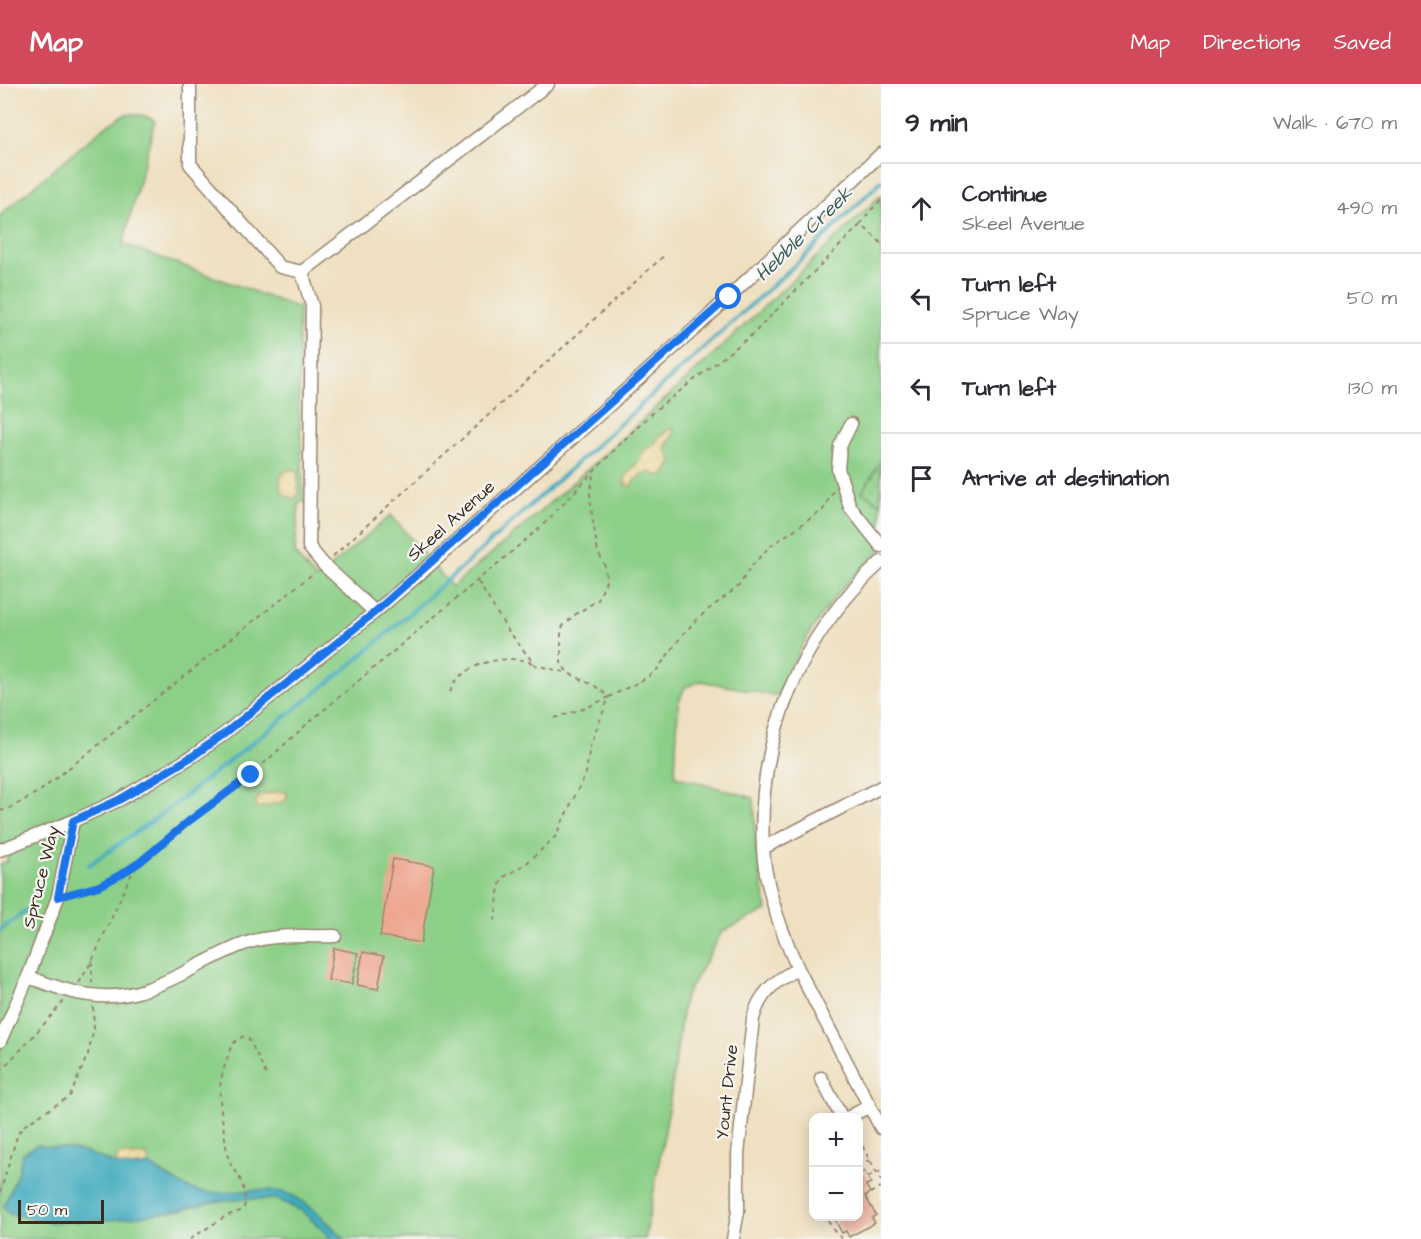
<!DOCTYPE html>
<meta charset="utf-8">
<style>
:root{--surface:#fff;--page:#f2f2f3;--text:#2b2b33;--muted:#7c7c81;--line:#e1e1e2;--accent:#d1495b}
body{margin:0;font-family:"Architects Daughter",sans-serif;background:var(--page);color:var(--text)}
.controls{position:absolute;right:18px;bottom:18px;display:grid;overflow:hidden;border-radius:12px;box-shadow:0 3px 15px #0003}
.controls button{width:54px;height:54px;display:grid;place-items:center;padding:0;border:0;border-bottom:2px solid var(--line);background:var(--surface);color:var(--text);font:30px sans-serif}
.scale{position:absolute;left:18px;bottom:15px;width:86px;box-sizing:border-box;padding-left:6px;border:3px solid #3b2a1e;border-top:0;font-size:16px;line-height:21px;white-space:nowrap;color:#3b2a1e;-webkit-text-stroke:4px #f6f6f2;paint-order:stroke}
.stop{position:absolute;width:18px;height:18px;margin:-14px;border:4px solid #1a73e8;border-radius:50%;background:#fff}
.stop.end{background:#1a73e8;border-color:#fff;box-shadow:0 2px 6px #0008}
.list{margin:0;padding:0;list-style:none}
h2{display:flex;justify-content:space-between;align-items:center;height:78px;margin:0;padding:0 24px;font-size:26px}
h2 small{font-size:20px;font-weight:400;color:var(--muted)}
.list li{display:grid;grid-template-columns:39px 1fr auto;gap:18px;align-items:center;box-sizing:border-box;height:90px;padding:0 24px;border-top:2px solid var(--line)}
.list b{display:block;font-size:22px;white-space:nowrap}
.list p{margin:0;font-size:20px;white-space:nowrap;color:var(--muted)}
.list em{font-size:20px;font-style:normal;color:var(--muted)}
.icon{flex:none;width:33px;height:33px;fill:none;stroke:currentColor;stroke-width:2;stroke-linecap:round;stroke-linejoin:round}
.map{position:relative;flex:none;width:881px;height:1155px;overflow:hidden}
header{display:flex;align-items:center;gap:36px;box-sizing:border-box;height:84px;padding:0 30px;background:var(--accent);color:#fff}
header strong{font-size:28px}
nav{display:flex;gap:33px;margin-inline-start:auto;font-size:21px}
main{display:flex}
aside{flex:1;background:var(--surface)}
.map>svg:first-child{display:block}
</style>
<header>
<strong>Map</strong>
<nav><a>Map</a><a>Directions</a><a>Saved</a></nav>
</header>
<main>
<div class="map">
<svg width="881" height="1155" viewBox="0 0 881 1155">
<defs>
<pattern id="sand-dots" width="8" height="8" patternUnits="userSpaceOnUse" patternTransform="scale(1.5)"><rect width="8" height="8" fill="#eeda9e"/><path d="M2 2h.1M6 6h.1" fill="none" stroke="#cdbb88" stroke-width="1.8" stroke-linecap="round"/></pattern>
<pattern id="park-dots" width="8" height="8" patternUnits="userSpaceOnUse" patternTransform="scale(1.5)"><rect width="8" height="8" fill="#8ccf87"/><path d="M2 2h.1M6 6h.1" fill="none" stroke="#74a86e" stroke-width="1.8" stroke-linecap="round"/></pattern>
</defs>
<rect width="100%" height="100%" fill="#f6f6f2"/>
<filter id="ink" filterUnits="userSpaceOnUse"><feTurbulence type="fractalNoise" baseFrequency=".0167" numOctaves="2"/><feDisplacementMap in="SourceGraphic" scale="12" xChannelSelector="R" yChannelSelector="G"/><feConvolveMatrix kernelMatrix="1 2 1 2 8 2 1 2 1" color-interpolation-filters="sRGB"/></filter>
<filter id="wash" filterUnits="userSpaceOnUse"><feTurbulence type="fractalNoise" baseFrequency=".008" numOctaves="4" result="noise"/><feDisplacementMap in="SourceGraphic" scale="24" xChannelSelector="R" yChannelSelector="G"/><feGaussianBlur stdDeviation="1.35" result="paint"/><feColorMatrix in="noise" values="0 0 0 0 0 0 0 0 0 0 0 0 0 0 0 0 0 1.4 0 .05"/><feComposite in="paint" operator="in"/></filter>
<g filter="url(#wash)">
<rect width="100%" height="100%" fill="#efe0c1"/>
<!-- green -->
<path fill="#8ccf87" stroke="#647c52" stroke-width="1.5" d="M133 30 145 32 155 37 123 160 299 224V320L304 418H299L295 470 316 495 391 431 452 503C601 378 742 245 881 111V467C833 504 801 558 777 612L701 597 685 603 678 620 675 692 754 714 756 764 767 826 722 848 684 915 668 1029 645 1155H0V780L8 777 0 760V131L103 44 122 32Z"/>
<!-- sand -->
<g fill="url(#sand-dots)" stroke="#94825e" stroke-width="1.5">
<path d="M671 344 674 347C673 354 668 357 665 364L672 377 665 391C644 395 653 376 630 402L625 401C623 388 635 385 640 375 641 372 642 369 644 366L654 361 658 354Z"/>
<path d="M289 385 296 386 298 390 299 409 294 415 284 411 280 403 281 391Z"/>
<path d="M280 707 287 709 286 716C283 718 259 724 257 724L256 717 259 712Z"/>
<path d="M122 1070 133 1072 147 1071 149 1081 127 1084 117 1082 116 1075 119 1071Z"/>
</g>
<!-- park -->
<path fill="url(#park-dots)" stroke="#647c52" stroke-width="1.5" d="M881 377V420L862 408Z"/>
<!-- water -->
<path fill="#3faabe" stroke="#3d6a6e" stroke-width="1.5" d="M36 1061C52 1063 69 1064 84 1068 113 1076 115 1087 149 1081 168 1092 187 1108 210 1109 236 1110 258 1102 283 1108 306 1114 328 1139 345 1155H332L302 1127 276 1115H245L213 1118 181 1126 113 1136 50 1138 9 1130 4 1122 19 1086 22 1070Z"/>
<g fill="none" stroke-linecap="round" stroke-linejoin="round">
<!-- stream -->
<g stroke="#3faabe" stroke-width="4">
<path d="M89 781 162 730 351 581 468 478 807 170 881 97"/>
<path d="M0 846 32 822"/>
</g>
</g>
<g id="blocks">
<!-- building -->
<g fill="#efa68f">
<path d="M393 775 434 782 421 859 380 852Z"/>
<path d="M334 864 358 869 352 900 328 896Z"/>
<path d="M363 868 384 872 378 905 357 901Z"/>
<path d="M858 1087 860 1090 864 1087 871 1099 866 1101 870 1109 865 1112 876 1131 872 1134 875 1139 849 1153 846 1147 842 1149 833 1132H858Z"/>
</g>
</g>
</g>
<g filter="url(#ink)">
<use href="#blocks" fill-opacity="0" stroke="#958570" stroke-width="1.5"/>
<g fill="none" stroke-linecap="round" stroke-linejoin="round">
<defs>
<g id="minor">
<path d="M190 0V80L280 183 302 188 548 0"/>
<path d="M302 188 312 222 309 463 324 481 375 528"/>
<path d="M851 340 840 362 838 385 850 423 881 462"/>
<path d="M881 478C800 551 757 653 763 762 764 801 782 849 798 885L881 1044"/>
<path d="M763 764 881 703"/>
<path d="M0 766 73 737 119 716 193 672 224 650 375 528 431 480 698 242 881 70"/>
<path d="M28 893C49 900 69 909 90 911 148 920 193 879 244 860 273 849 306 853 335 852"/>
<path d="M0 957 28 893 58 813 73 737"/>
<path d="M821 994 842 1034"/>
<path d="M847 1034 870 1022"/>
<path d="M733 1155 738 1127V1070L753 935C759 910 775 896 798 885"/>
</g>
</defs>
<!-- minor casing -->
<use href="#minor" stroke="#958570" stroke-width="15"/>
<!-- path -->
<g stroke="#958570" stroke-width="2" stroke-dasharray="4.5 4.5" stroke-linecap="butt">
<path d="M881 117 870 127 861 140 881 159"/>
<path d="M333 472 666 170"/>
<path d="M478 498 507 545 535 581 568 589"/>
<path d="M450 607C452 603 454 598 458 595 473 577 511 570 532 579"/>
<path d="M555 634 588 623 609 613 595 602 568 589 561 579V547L563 542 576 530 598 516 606 497 605 482 598 468 592 432 590 410 594 388"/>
<path d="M0 727 12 723 40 707 315 488"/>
<path d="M71 810 99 802 140 778 189 737 251 691 306 641 542 442 622 358 658 324 753 250 861 140"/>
<path d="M495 837 499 802 504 793 527 779 555 753 586 689 590 662 609 613 641 597 656 587 683 550 705 528 738 503 750 484 769 463 823 426 833 407"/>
<path d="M92 877V898"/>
<path d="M79 899 92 877 130 793 138 781"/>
<path d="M0 987 30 956 64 917"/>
<path d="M858 1054 881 1097"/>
<path d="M858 1082 870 1076"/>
<path d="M868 1093 881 1087"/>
<path d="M0 1109 18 1049 25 1041 70 1012 88 970 94 945 93 922"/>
<path d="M870 1109 881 1103"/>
<path d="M828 1137 834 1147 843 1155"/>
<path d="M880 1153 881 1154"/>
<path d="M190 1155 226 1132 243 1126C248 1116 243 1100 238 1091 236 1087 232 1084 230 1079 226 1070 226 1058 224 1048 220 1018 216 1004 227 975 231 963 232 956 245 952L249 955 267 992"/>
</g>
<!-- minor -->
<use href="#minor" stroke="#fff" stroke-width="12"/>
</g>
</g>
<g fill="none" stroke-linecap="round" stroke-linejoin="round" filter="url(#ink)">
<!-- route -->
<path stroke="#1a73e8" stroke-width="8" d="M251 691 189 737 140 778 120 791 99 802 58 813 73 737 119 716 193 672 224 650 375 528 729 213"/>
</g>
<g text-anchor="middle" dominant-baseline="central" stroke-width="4.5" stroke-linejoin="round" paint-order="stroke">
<!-- street labels -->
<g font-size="18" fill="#3b2a1e" stroke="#f6f6f2">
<text transform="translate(451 437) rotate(-42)">Skeel Avenue</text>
<text transform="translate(41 793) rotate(-76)">Spruce Way</text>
<text transform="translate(727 1008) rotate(-84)">Yount Drive</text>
</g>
<!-- water labels -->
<g font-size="20" font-style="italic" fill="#3d5d5e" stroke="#f6f6f2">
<text transform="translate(804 150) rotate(-44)">Hebble Creek</text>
</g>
</g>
</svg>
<div class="controls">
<button>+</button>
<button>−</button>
</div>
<div class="scale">50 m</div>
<div class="stop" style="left:729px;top:213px"></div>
<div class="stop end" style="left:251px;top:691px"></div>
</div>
<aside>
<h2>9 min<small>Walk · 670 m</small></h2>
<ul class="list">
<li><svg class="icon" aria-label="ahead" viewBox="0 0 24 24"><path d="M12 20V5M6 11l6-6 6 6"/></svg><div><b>Continue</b><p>Skeel Avenue</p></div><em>490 m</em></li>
<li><svg class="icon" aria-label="left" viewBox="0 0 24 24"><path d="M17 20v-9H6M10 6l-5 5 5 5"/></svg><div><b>Turn left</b><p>Spruce Way</p></div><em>50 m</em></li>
<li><svg class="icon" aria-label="left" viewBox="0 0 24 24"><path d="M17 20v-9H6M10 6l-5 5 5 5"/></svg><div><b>Turn left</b></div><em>130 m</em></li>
<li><svg class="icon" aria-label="arrive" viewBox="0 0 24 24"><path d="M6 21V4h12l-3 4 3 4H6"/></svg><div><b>Arrive at destination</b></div></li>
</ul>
</aside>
</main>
